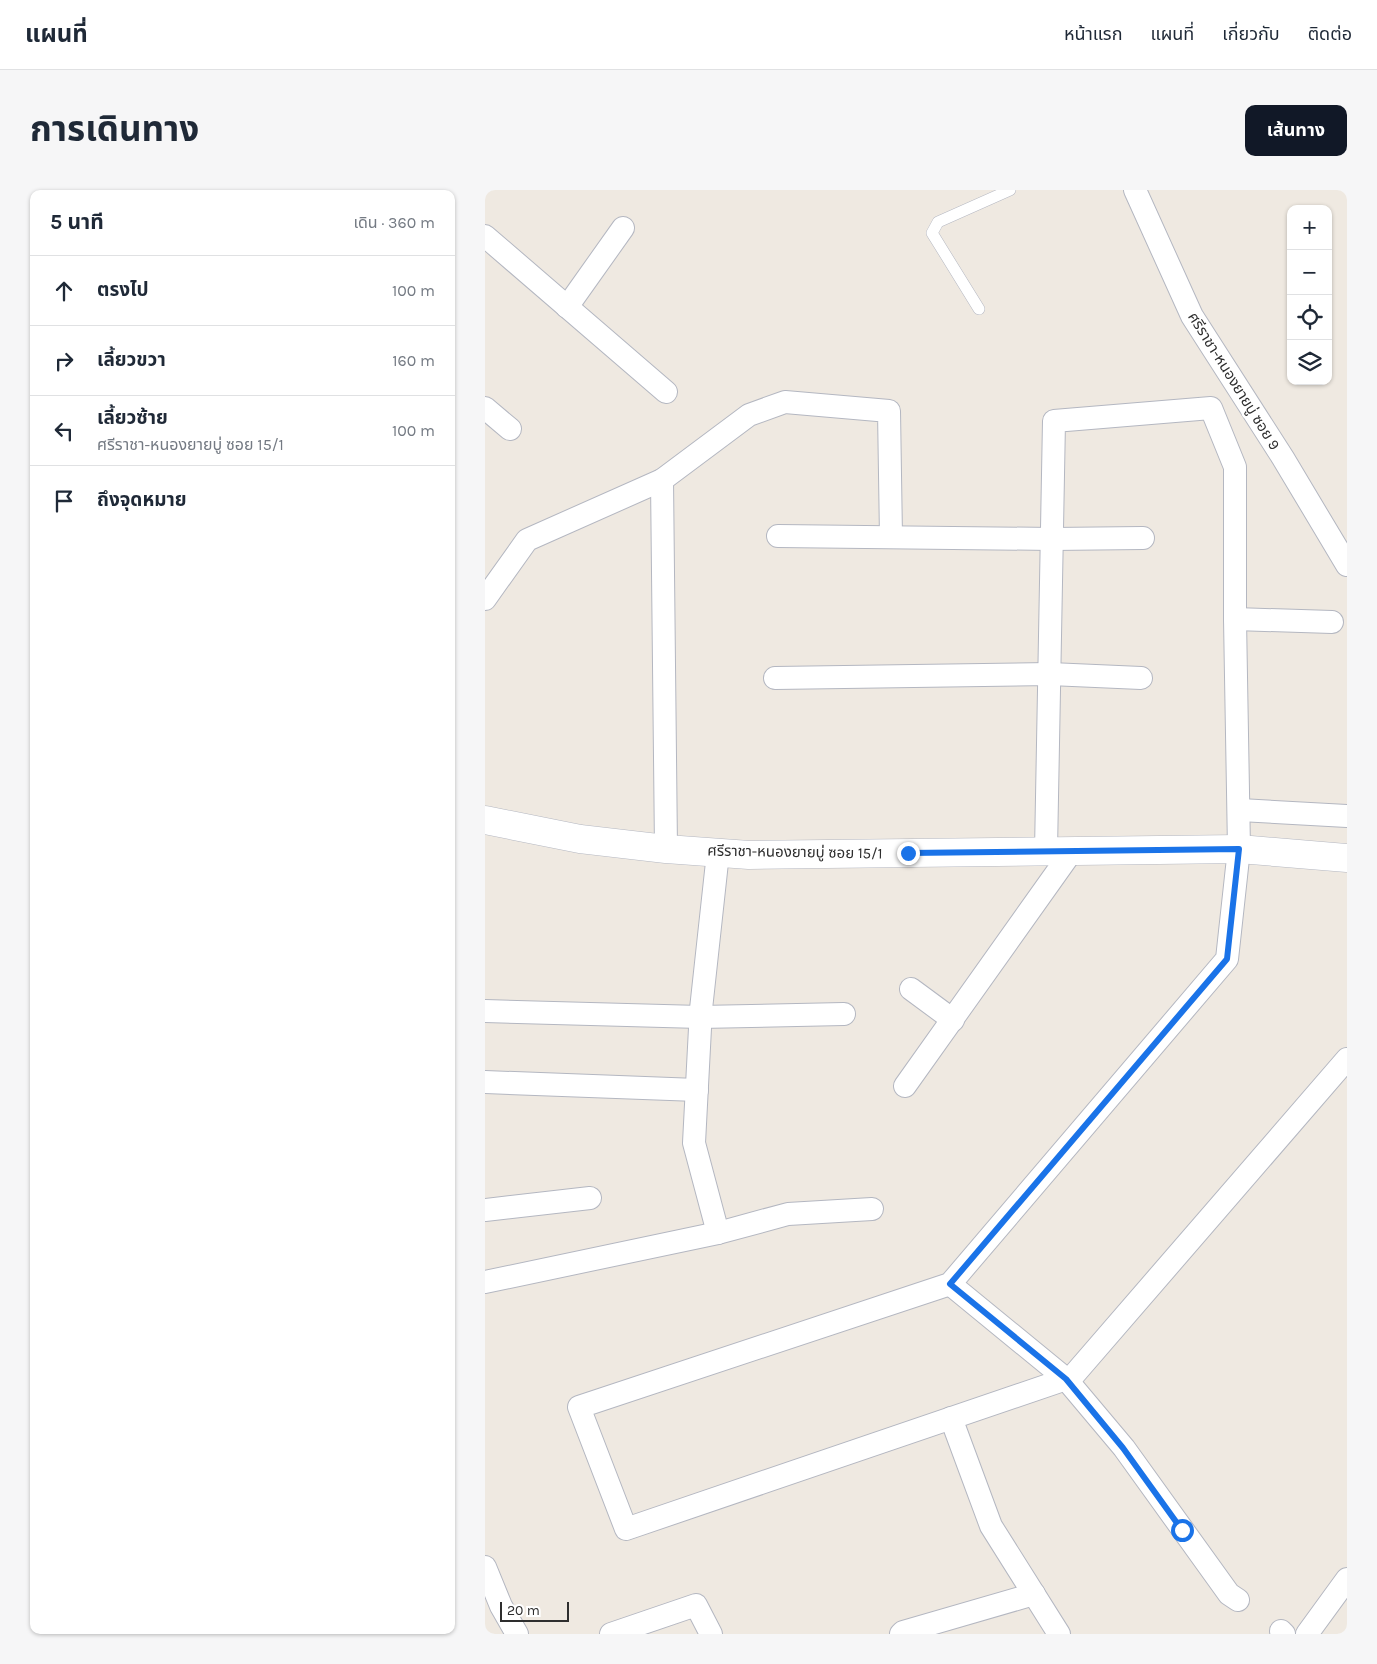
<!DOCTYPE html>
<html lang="th">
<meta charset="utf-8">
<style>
:root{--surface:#fff;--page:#f6f6f7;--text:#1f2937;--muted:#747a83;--line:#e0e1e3;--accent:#111827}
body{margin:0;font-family:Karla,"Noto Sans Thai",sans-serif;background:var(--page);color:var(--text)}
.controls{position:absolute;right:15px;top:15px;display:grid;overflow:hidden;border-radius:10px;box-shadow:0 1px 4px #0004}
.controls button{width:45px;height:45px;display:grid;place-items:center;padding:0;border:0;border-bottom:1px solid var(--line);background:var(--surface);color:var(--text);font:25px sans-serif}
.scale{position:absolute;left:15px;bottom:12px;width:69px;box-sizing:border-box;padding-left:5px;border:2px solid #2e2e2e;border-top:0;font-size:14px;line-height:18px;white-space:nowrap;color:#2e2e2e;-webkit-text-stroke:4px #fff;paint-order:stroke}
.stop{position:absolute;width:15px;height:15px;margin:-11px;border:4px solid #1a73e8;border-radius:50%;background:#fff}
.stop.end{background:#1a73e8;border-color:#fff;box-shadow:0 1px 5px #0008}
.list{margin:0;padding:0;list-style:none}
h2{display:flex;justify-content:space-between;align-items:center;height:65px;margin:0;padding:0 20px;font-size:21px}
h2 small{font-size:16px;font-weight:400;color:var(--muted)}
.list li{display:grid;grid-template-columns:32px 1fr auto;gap:15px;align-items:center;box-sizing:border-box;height:70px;padding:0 20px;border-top:1px solid var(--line)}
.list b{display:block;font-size:19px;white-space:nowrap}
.list p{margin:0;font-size:16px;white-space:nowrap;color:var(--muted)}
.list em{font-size:16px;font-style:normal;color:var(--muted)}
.icon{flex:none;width:28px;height:28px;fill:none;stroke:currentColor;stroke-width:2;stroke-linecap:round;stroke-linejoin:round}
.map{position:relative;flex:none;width:862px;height:1444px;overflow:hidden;border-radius:10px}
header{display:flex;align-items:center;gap:30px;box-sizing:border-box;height:70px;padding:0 25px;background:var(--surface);border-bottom:1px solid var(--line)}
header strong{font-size:24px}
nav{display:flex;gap:28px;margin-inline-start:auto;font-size:18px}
.intro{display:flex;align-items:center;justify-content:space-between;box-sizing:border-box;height:120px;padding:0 30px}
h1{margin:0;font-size:35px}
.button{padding:12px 22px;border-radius:10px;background:var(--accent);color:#fff;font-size:18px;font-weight:700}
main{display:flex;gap:30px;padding:0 30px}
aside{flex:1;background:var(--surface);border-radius:10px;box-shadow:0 1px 4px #0004}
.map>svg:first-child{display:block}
</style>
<header>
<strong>แผนที่</strong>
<nav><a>หน้าแรก</a><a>แผนที่</a><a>เกี่ยวกับ</a><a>ติดต่อ</a></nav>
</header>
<div class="intro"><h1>การเดินทาง</h1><a class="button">เส้นทาง</a></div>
<main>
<aside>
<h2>5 นาที<small>เดิน · 360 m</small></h2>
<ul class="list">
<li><svg class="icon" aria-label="ahead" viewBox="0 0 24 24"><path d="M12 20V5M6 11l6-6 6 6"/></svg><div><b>ตรงไป</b></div><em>100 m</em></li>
<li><svg class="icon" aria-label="right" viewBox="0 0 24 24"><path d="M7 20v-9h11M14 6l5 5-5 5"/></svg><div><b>เลี้ยวขวา</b></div><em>160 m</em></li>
<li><svg class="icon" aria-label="left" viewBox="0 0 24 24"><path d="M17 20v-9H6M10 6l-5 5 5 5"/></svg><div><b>เลี้ยวซ้าย</b><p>ศรีราชา-หนองยายบู่ ซอย 15/1</p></div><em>100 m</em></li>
<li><svg class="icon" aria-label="arrive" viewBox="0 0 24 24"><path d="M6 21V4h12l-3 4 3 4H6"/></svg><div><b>ถึงจุดหมาย</b></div></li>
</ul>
</aside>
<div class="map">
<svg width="862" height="1444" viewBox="0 0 862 1444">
<rect width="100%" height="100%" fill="#efe9e1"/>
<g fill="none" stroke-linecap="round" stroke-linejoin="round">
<defs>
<path id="service" d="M494 119 447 43 453 32 525 0"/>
<g id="minor">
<path d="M650 0 707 126 798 268 862 375"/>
<path d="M0 46 181 202"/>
<path d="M82 117 138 38"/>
<path d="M0 218 25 239"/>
<path d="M177 290 181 659"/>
<path d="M293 346 567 349 658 348"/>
<path d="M0 409 42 350 177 290 264 225 300 212 404 221 406 347"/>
<path d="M750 429 847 432"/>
<path d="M290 488 565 484 656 488"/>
<path d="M755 620 862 626"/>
<path d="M561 661 569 231 726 218 750 277V429L754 659 742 769 465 1094 94 1217 141 1339 587 1187 862 869"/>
<path d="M426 799 468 830"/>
<path d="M0 821 215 827 359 824"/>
<path d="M0 892 212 900"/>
<path d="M420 896 587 661"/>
<path d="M0 1020 105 1008"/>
<path d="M233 1043 209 953 216 819 233 663"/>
<path d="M0 1092 233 1043 303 1024 387 1019"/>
<path d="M465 1094 581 1189 639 1258 744 1404 753 1410"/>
<path d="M466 1228 506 1336 574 1444"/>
<path d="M0 1377 16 1416 32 1444"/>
<path d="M796 1441 799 1444"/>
<path d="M126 1444 211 1415 226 1444"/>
<path d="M416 1444 418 1442 549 1404"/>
<path d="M822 1444 862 1389"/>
</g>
<path id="tertiary" d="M0 630 95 649 181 659 264 665 754 659 862 668"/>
</defs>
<!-- service casing -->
<use href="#service" stroke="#b4b7c1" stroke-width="12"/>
<!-- minor casing -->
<use href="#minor" stroke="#b4b7c1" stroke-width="24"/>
<!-- tertiary casing -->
<use href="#tertiary" stroke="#b4b7c1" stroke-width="29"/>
<!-- service -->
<use href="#service" stroke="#fff" stroke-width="11"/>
<!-- minor -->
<use href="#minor" stroke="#fff" stroke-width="22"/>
<!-- tertiary -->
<use href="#tertiary" stroke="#fff" stroke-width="28"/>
</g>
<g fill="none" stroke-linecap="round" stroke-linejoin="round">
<!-- route -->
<path stroke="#1a73e8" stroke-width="6" d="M423 663 754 659 742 769 465 1094 581 1189 638 1258 697 1340"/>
</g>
<g text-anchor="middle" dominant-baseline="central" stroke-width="5" stroke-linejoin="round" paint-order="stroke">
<!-- street labels -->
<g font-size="15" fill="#2e2e2e" stroke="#fff">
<text transform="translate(749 191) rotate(58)">ศรีราชา-หนองยายบู่ ซอย 9</text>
<text transform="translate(310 662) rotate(1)">ศรีราชา-หนองยายบู่ ซอย 15/1</text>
</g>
</g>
</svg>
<div class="controls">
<button>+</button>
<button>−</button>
<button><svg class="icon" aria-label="locate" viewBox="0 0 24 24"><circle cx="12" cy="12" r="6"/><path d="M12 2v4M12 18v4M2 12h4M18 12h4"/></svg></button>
<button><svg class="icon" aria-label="layers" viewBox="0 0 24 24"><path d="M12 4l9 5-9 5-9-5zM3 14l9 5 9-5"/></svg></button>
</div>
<div class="scale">20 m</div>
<div class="stop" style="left:697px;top:1340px"></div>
<div class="stop end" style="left:423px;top:663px"></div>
</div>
</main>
